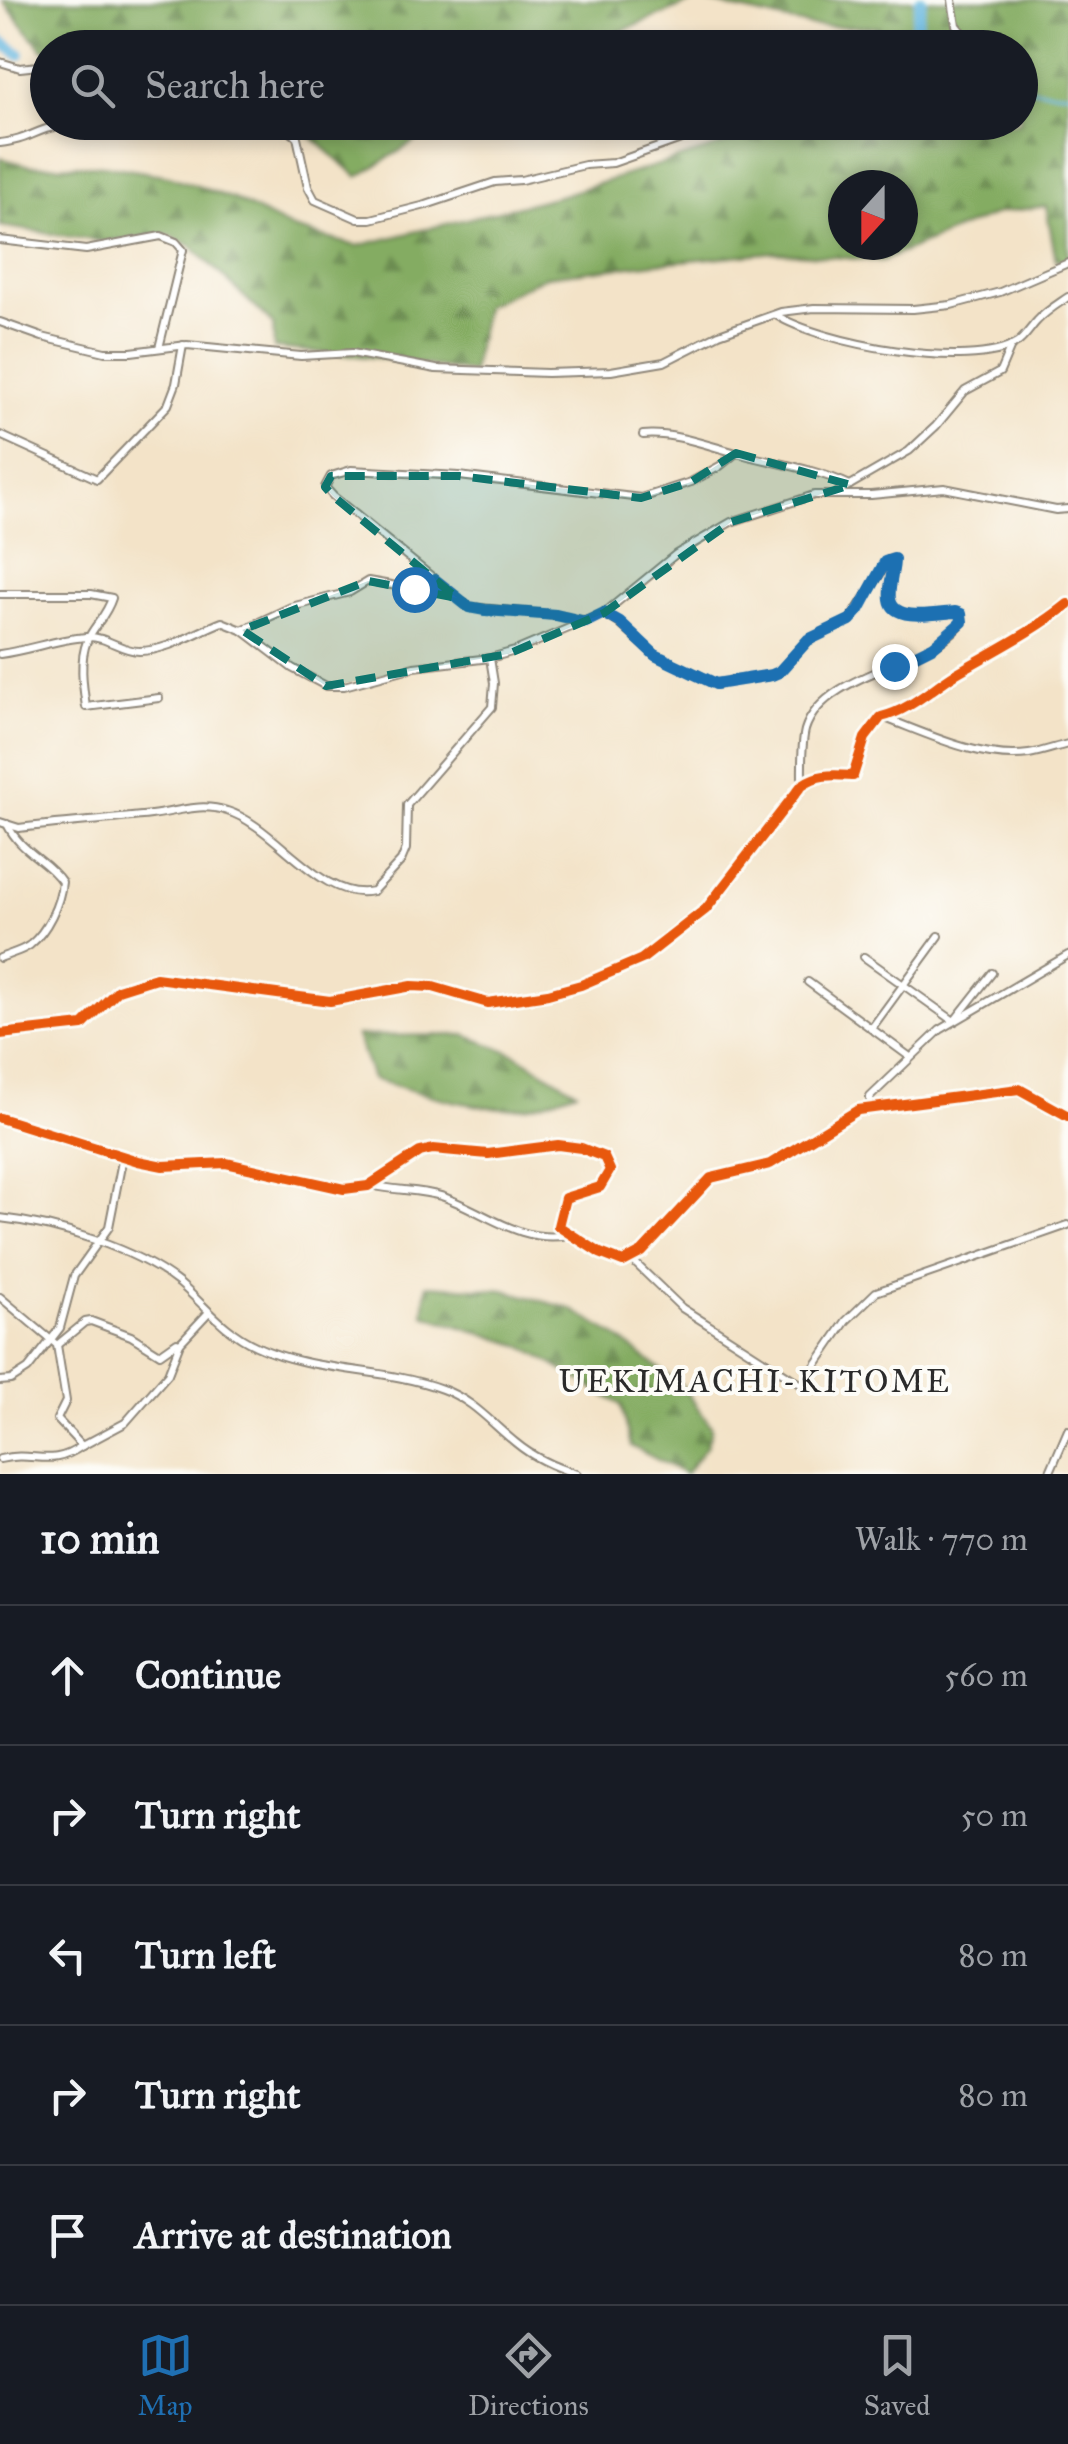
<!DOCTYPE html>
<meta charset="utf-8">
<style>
:root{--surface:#171b24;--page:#20242c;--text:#f1f3f6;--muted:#9ea1a6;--line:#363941;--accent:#1f6fb2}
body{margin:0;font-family:"IM FELL Great Primer",serif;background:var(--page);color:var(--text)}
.compass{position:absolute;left:828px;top:170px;width:90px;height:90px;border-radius:50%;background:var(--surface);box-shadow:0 5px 15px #0003;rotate:201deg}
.stop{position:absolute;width:30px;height:30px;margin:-22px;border:8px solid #1f6fb2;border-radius:50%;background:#fff}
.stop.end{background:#1f6fb2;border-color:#fff;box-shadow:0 2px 10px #0008}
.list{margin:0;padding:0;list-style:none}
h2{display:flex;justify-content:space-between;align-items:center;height:130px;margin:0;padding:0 40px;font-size:42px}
h2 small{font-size:32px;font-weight:400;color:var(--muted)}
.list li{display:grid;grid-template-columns:65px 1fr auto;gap:30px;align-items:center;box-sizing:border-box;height:140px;padding:0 40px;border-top:2px solid var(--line)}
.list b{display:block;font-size:38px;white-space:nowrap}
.list em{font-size:32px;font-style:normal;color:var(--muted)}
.icon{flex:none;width:55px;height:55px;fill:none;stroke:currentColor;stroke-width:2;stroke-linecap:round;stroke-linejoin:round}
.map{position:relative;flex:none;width:1068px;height:1474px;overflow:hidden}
.search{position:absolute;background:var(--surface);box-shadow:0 5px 15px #0003;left:30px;right:30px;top:30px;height:110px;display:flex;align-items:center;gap:25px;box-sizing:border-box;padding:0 35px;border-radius:55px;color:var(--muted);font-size:38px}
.sheet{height:830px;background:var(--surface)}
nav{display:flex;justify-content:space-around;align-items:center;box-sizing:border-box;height:140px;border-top:2px solid var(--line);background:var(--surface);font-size:28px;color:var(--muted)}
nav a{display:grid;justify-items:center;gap:5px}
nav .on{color:var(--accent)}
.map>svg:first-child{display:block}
</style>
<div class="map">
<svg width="1068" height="1474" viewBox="0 0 1068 1474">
<defs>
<pattern id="forest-firs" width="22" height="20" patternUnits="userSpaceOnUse" patternTransform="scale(2.5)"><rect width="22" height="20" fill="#84ac62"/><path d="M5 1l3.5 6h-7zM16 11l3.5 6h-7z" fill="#6c8c51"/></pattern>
</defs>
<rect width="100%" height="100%" fill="#fdfcf7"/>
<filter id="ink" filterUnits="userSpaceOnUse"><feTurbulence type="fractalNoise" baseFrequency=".01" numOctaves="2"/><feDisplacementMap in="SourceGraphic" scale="20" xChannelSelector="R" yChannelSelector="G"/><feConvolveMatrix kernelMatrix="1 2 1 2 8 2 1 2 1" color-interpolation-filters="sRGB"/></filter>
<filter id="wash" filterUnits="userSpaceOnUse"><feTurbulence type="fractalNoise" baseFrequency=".0048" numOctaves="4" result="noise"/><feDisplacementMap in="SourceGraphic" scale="40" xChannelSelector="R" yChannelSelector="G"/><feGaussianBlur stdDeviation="2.25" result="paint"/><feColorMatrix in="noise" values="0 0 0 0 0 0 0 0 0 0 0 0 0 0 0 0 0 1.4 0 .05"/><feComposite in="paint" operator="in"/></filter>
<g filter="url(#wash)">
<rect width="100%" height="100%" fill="#f3e3c8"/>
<!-- forest -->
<g fill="url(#forest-firs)" stroke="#586c46" stroke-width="2.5" fill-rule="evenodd">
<path d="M2 0H1068V261L1056 260 1046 206 998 213 881 261 775 252 647 264 546 276 485 306 472 372 379 358 274 348 273 324 191 246 167 234 105 242 0 226V158L31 166 102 165 169 176 233 199 293 229 357 246 559 196 792 123 1020 122V48L867 47 879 27 810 26 697 0 583 47 157 48 135 41 115 47 48 48 47 51 42 49ZM843 185H903V245H843Z"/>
<path d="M295 123H444L358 177Z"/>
<path d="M465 1035 515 1054 576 1091C560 1096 542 1105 524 1107 480 1113 415 1091 372 1079L357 1036Z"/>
<path d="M427 1285 504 1290 571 1309 620 1339 683 1387 712 1428 706 1447 685 1474 631 1446 621 1405 522 1346 424 1315Z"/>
</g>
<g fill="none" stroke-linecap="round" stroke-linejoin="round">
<!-- stream -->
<g stroke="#63b6df" stroke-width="2.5">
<path d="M903 43 913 48"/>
<path d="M1020 88 1068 93"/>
</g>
<!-- river -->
<g stroke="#63b6df" stroke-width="12">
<path d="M0 41 19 54"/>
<path d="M903 43 916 28 921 0"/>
</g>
</g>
</g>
<g filter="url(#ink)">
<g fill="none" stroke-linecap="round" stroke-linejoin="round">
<defs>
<g id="minor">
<path d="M952 0 956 25 974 48"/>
<path d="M0 62 20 68 48 65"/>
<path d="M163 122 225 132 234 122"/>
<path d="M278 122 297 137 308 187 315 200 358 219H371L426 205 495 182 521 180 585 165 613 163 729 122"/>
<path d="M0 143C24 140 26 136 46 129 59 125 73 127 85 122"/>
<path d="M0 240 86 250 161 236 176 242 183 250 159 348"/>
<path d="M776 315C820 343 971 372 1017 343 1024 339 1031 327 1037 321 1046 311 1058 304 1068 297"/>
<path d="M0 322 42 337 105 352H131L187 345 301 356 352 353 436 369 547 373 611 371 664 362 719 334 781 312 814 308 913 309 951 305 1000 292 1068 263"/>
<path d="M0 435 97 479 168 405 176 384 183 345"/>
<path d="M643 435C673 432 706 445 736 453 774 463 813 468 850 485"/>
<path d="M838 492 909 451 936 426 965 391 1000 372 1011 346"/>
<path d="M0 594H91L112 598C106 617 94 625 87 641 79 661 83 686 86 707L159 698"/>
<path d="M604 613 619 623 655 655 716 684 772 675 779 672 808 640 850 620 889 560 894 559C894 572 888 586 890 599 894 623 938 613 955 612L961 615 962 622C951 637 935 646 918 654 882 671 818 687 805 730 801 747 802 767 802 785"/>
<path d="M585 621 555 615 469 607 333 496 325 487 331 476 351 470 459 476 641 498 691 482 720 466 736 453"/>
<path d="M242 630 291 607 350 592 368 581 414 589 435 580"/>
<path d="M0 654C29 650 57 639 86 637 108 636 120 651 139 651 168 651 196 632 222 622L242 630 292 668 326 686H344L414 667 490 658 515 651 604 613 676 554 731 522 814 495H871L944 488 1056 510 1068 509"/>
<path d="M882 717C926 733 981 761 1029 754 1042 752 1055 747 1068 744"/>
<path d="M0 822 19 828C63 823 106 820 151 815 177 812 200 802 227 811 275 825 321 903 373 891L401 861 406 849 407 805 492 707 494 683 490 658"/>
<path d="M864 957 954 1021"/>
<path d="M0 958C9 954 22 951 30 945 47 931 60 904 62 882 48 860 21 853 7 824"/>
<path d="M808 982 910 1057"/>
<path d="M955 1020 992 973"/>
<path d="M871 1029 939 936"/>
<path d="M0 1034 83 1025 118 990 156 978 330 1001 412 986 433 987 488 1003 548 994 581 985 642 959 706 909 802 785C819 773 833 775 853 776L865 738 881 717C910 710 931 689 955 674 994 651 1033 632 1068 604"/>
<path d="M870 1106V1097L940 1030 1068 955"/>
<path d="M0 1118 138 1161 163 1166 226 1163 344 1189 368 1186 420 1152 433 1149 488 1154 558 1145 581 1148 604 1157 610 1170 600 1187 565 1198 558 1226 600 1253 623 1262 642 1252 711 1178 770 1164 858 1110 1019 1089 1068 1116"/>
<path d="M371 1185C394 1191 419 1189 441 1196 485 1211 519 1244 568 1235"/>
<path d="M0 1218C55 1224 135 1248 179 1283 205 1305 223 1331 256 1346 313 1373 383 1367 442 1389 473 1400 491 1423 516 1443 534 1458 554 1467 577 1474"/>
<path d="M631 1259 682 1308 802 1385 846 1321 876 1292 1068 1225"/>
<path d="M0 1297 57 1345 66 1401 57 1419 82 1446C49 1469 35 1450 0 1459"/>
<path d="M57 1345 85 1322 91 1321 131 1336 160 1354 177 1342 180 1343 208 1313"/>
<path d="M0 1381 11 1380 28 1369 60 1328 74 1276 109 1227 123 1156"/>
<path d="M82 1446 125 1423 168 1374 180 1343"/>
<path d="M1049 1474 1068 1430"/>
</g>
</defs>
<!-- minor casing -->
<use href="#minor" stroke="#8f877a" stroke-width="10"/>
<!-- minor -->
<use href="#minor" stroke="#fff" stroke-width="6"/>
<defs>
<g id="cycleway">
<path d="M0 1034 83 1025 118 990 156 978 330 1001 412 986 433 987 488 1003 548 994 581 985 642 959 706 909 802 785C819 773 833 775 853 776L865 738 881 717C910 710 931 689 955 674 994 651 1033 632 1068 604"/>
<path d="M0 1118 138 1161 163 1166 226 1163 344 1189 368 1186 420 1152 433 1149 488 1154 558 1145 581 1148 604 1157 610 1170 600 1187 565 1198 558 1226 600 1253 623 1262 642 1252 711 1178 770 1164 858 1110 1019 1089 1068 1116"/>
</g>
</defs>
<!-- cycleway casing -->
<use href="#cycleway" stroke="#fdfcf7" stroke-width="16"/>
<!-- cycleway -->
<use href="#cycleway" stroke="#e8590c" stroke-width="10"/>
</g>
</g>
<g fill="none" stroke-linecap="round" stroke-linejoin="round" filter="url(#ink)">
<!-- route -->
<path stroke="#1f6fb2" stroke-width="12" d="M414 589 435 580 469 607 485 610 556 615 586 622 604 613 620 622 655 655 716 684 772 675 779 672 808 640 850 620 859 610 885 562 894 559C894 572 888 586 890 599 893 623 938 613 955 612L961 614 962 622 934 646 894 666"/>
</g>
<!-- marked area -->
<path fill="#0f766e" fill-opacity="0.2" stroke="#0f766e" stroke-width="8" stroke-dasharray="20 12" stroke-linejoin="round" d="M736 453 851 485 731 522 604 613 508 654 326 686 242 630 368 581 457 598 333 496 325 487 331 476H459L641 498 691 482Z"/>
<g text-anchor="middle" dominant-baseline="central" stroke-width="8" stroke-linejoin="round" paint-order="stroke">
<!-- quarter labels -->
<g font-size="32" letter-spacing="2.5" fill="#2b2b2b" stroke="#fdfcf7">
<text x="755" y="1381">UEKIMACHI-KITOME</text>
</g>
</g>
</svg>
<svg class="compass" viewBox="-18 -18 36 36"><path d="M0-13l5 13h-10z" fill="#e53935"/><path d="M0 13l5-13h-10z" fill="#9ea1a6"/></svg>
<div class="stop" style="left:414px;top:589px"></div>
<div class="stop end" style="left:894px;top:666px"></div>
<div class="search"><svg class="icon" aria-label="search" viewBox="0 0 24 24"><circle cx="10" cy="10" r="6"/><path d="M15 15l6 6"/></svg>Search here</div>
</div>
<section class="sheet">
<h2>10 min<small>Walk · 770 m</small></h2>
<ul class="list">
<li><svg class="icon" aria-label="ahead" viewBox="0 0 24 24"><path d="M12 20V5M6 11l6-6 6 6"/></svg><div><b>Continue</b></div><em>560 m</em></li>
<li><svg class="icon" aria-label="right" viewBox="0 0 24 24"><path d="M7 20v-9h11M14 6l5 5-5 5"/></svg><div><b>Turn right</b></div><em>50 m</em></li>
<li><svg class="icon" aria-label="left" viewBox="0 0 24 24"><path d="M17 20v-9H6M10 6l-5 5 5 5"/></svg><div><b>Turn left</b></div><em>80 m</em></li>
<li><svg class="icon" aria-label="right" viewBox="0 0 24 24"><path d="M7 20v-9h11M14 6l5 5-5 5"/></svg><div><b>Turn right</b></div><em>80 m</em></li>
<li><svg class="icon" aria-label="arrive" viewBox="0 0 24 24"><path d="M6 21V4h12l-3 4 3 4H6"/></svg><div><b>Arrive at destination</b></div></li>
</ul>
</section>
<nav>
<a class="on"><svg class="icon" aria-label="map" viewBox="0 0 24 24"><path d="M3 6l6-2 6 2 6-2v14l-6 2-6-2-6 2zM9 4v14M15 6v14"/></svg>Map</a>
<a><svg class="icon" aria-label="directions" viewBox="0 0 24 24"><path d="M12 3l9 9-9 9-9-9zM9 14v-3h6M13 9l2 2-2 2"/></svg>Directions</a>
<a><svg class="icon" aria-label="saved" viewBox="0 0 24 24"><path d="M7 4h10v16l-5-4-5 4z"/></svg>Saved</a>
</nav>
